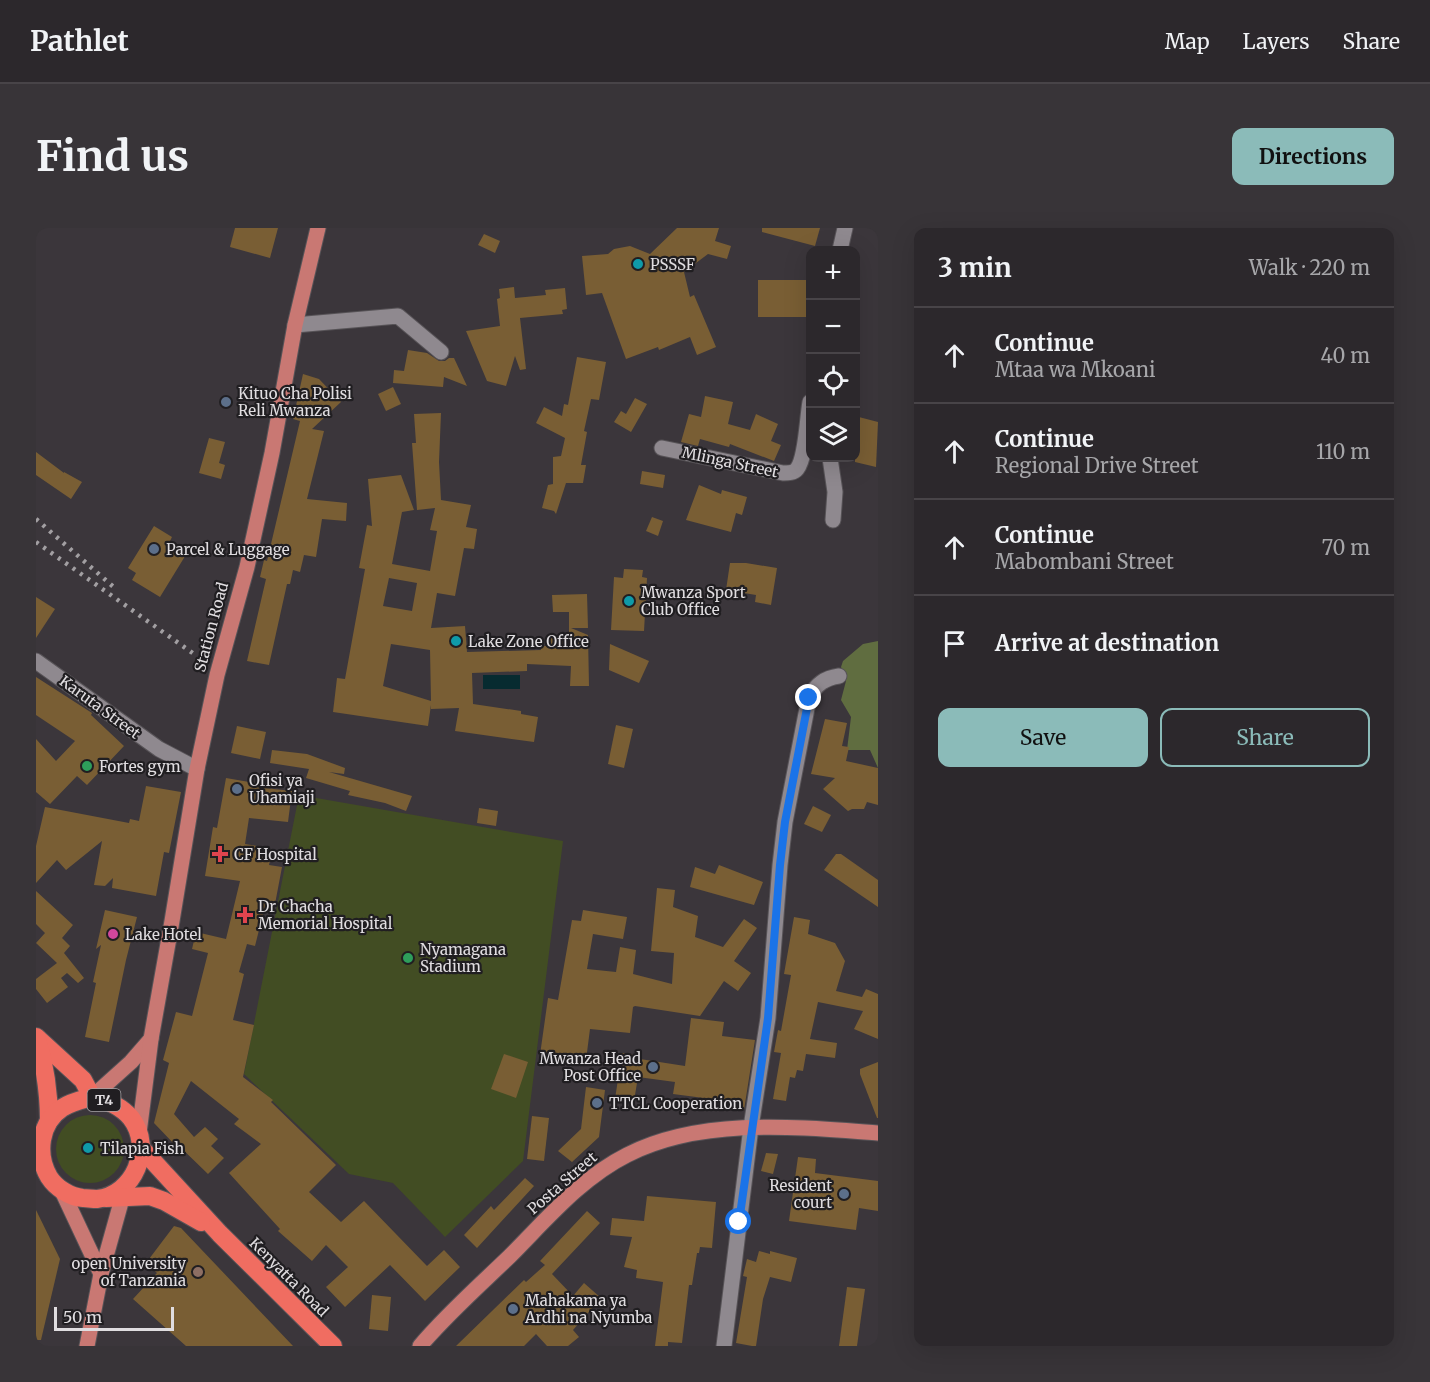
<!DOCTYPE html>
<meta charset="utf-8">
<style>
:root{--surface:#2c282c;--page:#383438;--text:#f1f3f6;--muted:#a6a6a9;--line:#484448;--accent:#8bbbb9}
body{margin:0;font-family:Merriweather,serif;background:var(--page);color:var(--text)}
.controls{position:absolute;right:18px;top:18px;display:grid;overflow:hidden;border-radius:12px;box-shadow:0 6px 24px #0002}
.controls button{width:54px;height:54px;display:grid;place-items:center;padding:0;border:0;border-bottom:2px solid var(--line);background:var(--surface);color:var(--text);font:30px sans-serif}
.scale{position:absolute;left:18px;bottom:15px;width:120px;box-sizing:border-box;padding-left:6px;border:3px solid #e0dde0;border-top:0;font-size:16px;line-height:21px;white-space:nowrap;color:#e0dde0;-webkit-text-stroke:4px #201e21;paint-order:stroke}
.stop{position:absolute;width:18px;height:18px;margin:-14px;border:4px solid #1a73e8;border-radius:50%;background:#fff}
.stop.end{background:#1a73e8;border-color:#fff;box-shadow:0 2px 6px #0008}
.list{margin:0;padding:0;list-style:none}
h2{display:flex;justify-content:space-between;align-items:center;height:78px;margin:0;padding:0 24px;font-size:26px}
h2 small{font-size:20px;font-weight:400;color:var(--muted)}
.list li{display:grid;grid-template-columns:39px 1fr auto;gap:18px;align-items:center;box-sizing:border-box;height:96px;padding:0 24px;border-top:2px solid var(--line)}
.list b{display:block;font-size:22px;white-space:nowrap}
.list p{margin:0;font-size:20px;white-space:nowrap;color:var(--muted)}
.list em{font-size:20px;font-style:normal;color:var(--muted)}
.actions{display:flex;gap:12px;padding:18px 24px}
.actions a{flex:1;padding:14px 0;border:2px solid var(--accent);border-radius:12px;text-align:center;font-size:21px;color:var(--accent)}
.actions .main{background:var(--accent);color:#111}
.icon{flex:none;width:33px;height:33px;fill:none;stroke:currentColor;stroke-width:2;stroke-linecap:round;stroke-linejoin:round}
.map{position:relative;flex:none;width:842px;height:1118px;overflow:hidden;border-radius:12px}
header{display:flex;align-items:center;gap:36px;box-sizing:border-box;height:84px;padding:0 30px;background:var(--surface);border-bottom:2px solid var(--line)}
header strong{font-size:28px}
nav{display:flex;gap:33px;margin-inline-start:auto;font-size:21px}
.intro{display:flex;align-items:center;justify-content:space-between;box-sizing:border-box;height:144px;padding:0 36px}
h1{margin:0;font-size:42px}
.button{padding:15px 27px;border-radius:12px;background:var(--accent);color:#111;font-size:21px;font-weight:700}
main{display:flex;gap:36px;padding:0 36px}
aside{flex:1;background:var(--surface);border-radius:12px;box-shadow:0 6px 24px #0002}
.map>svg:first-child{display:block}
</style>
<header>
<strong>Pathlet</strong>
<nav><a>Map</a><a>Layers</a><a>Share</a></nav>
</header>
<div class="intro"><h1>Find us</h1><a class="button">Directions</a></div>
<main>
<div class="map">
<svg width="842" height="1118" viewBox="0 0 842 1118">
<rect width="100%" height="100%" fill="#3b363b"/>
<!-- green -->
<g fill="#424d23">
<path d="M263 567 527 613 487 933 409 1009 357 955 313 946 208 846Z"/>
<circle cx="54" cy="921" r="34"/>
</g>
<!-- forest -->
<path fill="#606d40" d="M842 413V540L834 522H811L815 489 805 472 810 453 805 439 807 433 827 416Z"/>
<!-- water -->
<rect fill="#072b30" x="447" y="447" width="37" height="14"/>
<!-- building -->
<g fill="#795e34" fill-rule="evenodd">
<path d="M199 0H242L234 30 194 19Z"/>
<path d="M641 0H683L679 13 695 18 691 31 672 26 648 44 654 69 658 67 680 119 661 127 654 109 623 122 622 119 590 131 566 65 550 67 546 28 572 26 578 21 594 18 614 26Z"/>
<path d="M726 0H784L779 18 726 4Z"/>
<path d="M448 6 464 13 459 25 442 17Z"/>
<path d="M722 52H773L772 89H722Z"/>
<path d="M478 59 479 70 510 67 509 62 529 60 531 81 526 82 527 86 484 90 490 141 484 142 479 128 470 158 451 153 430 103 464 98 461 71 464 70 463 61Z"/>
<path d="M372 122 391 125 403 133H409L413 130H418L431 158 408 149 407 159 357 155 358 142 368 143Z"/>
<path d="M541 129 570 134 563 172 555 171 548 203 551 204 545 237H550L547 255H530L520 286 518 283 506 280 512 257 517 256V229L525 228 529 210 500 195 508 179 526 188 528 176 532 177Z"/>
<path d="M267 146 283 151 305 174 276 201 288 203 271 271 311 275 310 293 286 291 280 329 268 327 264 344 257 342 254 356H251L233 437 211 433 230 351 224 349 228 332 231 333 264 193 257 191Z"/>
<path d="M357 159 365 176 350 183 342 166Z"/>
<path d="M669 168 697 174 692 196 714 202 720 186 742 196 735 213 745 217 738 233 694 216 693 219 664 211 662 218 645 214 653 186 665 189Z"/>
<path d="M599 170 611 176 595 204 578 194 585 183 590 186Z"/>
<path d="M405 185 403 234 405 272 435 277 430 299 441 301 438 321 428 320 419 368 401 365 395 400 429 398 431 424 505 422V418H513V410H533V384H517L516 367 551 366 552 400H535L552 407 553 458H534L535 438 491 436V443L436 445 437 476 485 483V486L502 489 498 514 419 503 423 480 395 481V477L392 498 297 484 301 450 309 451 329 341 323 340 331 297 336 298 332 251 365 247 378 282 366 284 356 336 394 343 401 303 394 302 399 280 381 282 376 215H380L378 186ZM353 350 381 355 376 383 347 378ZM355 416 394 422 395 473 347 458Z"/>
<path d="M819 188 842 194 840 239 819 234Z"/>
<path d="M173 210 189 214 183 235 189 237 185 251 163 245Z"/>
<path d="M0 224 28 245V244L46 254 35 271 0 247Z"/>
<path d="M606 243 629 247 627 260 604 256Z"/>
<path d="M663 257 685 266 686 262 711 269 706 287 700 285 695 304 650 292Z"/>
<path d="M616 289 627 293 622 308 610 303Z"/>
<path d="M118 298 136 309 133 315 151 325 124 369 96 352 100 345 92 340Z"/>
<path d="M694 335H710L741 340 735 377 719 374 720 367 690 362Z"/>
<path d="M588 341 607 342 606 349 611 350 608 403 575 402 578 349 587 350Z"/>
<path d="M0 369 19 381 0 410Z"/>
<path d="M574 416 613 433 603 455 573 442Z"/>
<path d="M0 449 56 485 55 487 88 518 51 557 41 548 14 576 0 564V511L20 533 39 513 0 487Z"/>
<path d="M789 491 811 495 806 518 813 519 810 533 842 540V577L831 574 828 581H816L812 583 787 561 799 550 775 546Z"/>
<path d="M580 497 597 501 588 540 572 536Z"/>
<path d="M201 498 230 504 224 531 195 525Z"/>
<path d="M236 522 271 526 309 540 308 546 293 544 376 568 370 583 349 575 312 567 314 563 270 550 273 541 234 535Z"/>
<path d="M190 550 219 555V559L256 563 252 594 213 590 209 616 227 619 225 629 234 632 233 637 246 639 239 676 230 674 219 718 211 716 203 744 208 746 197 792 218 797 207 849 237 872 235 874 300 937 273 964 305 994 328 973 391 1038 408 1022 424 1039 389 1073 354 1037 309 1079 290 1059 312 1039 290 1017 276 1033 242 1003 244 1001 193 945 225 916 198 896 203 891 155 853 138 886 158 909 169 899 182 911 175 918 188 930 172 946 141 916 140 918 118 895 133 835 127 832 140 784 156 788 172 725 156 721 160 704 190 711 204 653 169 648 177 599 181 600Z"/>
<path d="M110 558 145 564 133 625 128 624 120 668 76 660 77 650 69 658 58 657 66 613 30 642 21 632 0 655V618L9 579 93 595 94 591 103 593Z"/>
<path d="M777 578 795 587 786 604 768 596Z"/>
<path d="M443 580 462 583 460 598 441 595Z"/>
<path d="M800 626H805L842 652V679L788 642Z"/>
<path d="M683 637 727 654 718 677 654 659 659 639 679 646Z"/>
<path d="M621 660 639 662 637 679 662 688 659 709 687 719 708 691 721 700 698 733 715 745 702 763 688 753 664 788 599 778 597 779 594 805 554 801 550 832 504 827 512 770 522 772 536 692 545 693 547 682 591 689 587 711 557 706 551 741 580 744 584 719 600 722 597 746 636 756 638 725 615 723Z"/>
<path d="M0 663 37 697 26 710 34 718 28 725 48 750 42 755 31 745 25 750 32 759 11 775 0 761V751L21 735 0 715 9 705 0 696Z"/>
<path d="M69 682 101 689 90 732 73 814 49 809 60 755 57 754 65 717 60 721Z"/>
<path d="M758 689 774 692 772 706 799 715 809 733 800 763 826 769 830 761 842 766V811L818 801 827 783 782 774 774 811 801 815 799 830 770 826 767 843 761 842 759 850 754 849 750 873 737 871 745 825 738 824 742 802 745 803 755 747 748 746Z"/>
<path d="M655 790 688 794 686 808 719 812 708 882 691 880V873L637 866 639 854 602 849 598 873 579 871 586 825 605 828 604 831 649 838Z"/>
<path d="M468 826 492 834 480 870 455 861Z"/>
<path d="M842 834V890H841L824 846V841Z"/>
<path d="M550 859 569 862 563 909 536 934 522 923 545 901Z"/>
<path d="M496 888 513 890 508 933 491 931Z"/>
<path d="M730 925 742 926 737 946 725 943Z"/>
<path d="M762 929 780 931 779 945 842 953V983L823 980 820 1002 753 993Z"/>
<path d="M489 950 498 958 441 1020 428 1007 455 978 458 982Z"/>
<path d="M611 968 680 974 676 1020 664 1019 663 1025H661L656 1057H653L646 1115 632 1114V1118H619L627 1054 600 1050 601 1042 588 1039 596 1009 574 1007 576 990 608 993Z"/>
<path d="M0 982 24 1031 5 1112H0Z"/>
<path d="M551 983 564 995 516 1046 537 1068 548 1055 565 1070 537 1102 543 1109 532 1118H511L500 1106 488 1118H420L488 1052 490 1054 509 1037 504 1033Z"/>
<path d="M138 998 145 1000 257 1118H150L97 1071 121 1045 110 1035Z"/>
<path d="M723 1023 734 1026V1023L761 1030 755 1054 734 1049 727 1071 720 1118H716L700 1115 711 1049 707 1048 711 1031 720 1034Z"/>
<path d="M811 1059 829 1061 821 1118H803Z"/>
<path d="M336 1067 355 1069 352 1103 333 1101Z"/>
</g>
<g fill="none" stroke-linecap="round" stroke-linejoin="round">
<defs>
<g id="minor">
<path d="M804 22 809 0"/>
<path d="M259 97 362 88 405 124"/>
<path d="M626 220 747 245C752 245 758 245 761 241 770 230 771 190 774 174"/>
<path d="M794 230 799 264 797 292"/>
<path d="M0 433 123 521 161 541"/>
<path d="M688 1118 715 899 732 790 744 637 749 594 773 470C780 456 789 450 803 448"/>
</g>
<g id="major">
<path d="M56 869 95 834 115 811"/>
<path d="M103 905 115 811 136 693 161 541 181 447 211 339 236 225 259 97 282 0"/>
<path d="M26 963 65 1046"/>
<path d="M51 1118 65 1046 89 960"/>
<path d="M384 1118C411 1086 444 1057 474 1028 510 992 545 950 591 927 665 889 762 899 842 905"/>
</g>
<g id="highway">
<path d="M0 809 47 852 56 869"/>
<path d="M1 810C9 838 13 863 13 893"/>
<path d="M56 869C70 872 85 878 95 890 118 920 98 967 61 971 56 971 51 970 47 970 34 969 20 960 13 949 0 927 3 895 26 880 35 874 45 872 56 869Z"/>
<path d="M105 920 184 1006 297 1118"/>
<path d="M70 970 114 968 128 973 165 994"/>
</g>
</defs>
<!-- minor casing -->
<use href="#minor" stroke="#575357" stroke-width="17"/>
<!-- major casing -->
<use href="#major" stroke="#575357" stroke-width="17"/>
<!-- highway casing -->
<use href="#highway" stroke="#575357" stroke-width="20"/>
<!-- minor -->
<use href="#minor" stroke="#8f898f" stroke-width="15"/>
<!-- major -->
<use href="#major" stroke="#c97873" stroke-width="15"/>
<!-- highway -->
<use href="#highway" stroke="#f06d61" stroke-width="18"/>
<!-- rail -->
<g stroke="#a29fa2" stroke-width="4.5" stroke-dasharray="3 6" stroke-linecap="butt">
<path d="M0 291 81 362"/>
<path d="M0 314 158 426"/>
</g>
</g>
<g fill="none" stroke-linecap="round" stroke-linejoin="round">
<!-- route -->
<path stroke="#1a73e8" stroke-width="8" d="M703 994 732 790 744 637 749 594 773 470"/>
</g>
<!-- markers -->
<g fill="#0f9aa8" stroke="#201e21" stroke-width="2">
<circle cx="602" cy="36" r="6"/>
<circle cx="593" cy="373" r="6"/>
<circle cx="420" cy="413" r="6"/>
<circle cx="52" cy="920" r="6"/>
</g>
<g fill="#5c6f8a" stroke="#201e21" stroke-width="2">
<circle cx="190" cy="174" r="6"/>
<circle cx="118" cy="321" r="6"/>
<circle cx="201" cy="561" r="6"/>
<circle cx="617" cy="839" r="6"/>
<circle cx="561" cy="875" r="6"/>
<circle cx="808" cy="966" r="6"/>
<circle cx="477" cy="1081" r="6"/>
</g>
<g fill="#2e9e5b" stroke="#201e21" stroke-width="2">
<circle cx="51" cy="538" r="6"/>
<circle cx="372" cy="730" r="6"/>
</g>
<g fill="#e0444e" stroke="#201e21" stroke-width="2">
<path d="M181 617h6v6h6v6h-6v6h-6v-6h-6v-6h6z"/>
<path d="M206 678h6v6h6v6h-6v6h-6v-6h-6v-6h6z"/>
</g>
<circle fill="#d1479c" stroke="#201e21" stroke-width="2" cx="77" cy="706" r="6"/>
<circle fill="#8d6e63" stroke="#201e21" stroke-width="2" cx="162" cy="1044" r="6"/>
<g text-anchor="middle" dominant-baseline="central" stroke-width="4.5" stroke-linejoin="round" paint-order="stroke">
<!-- shield labels -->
<rect fill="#201e21" stroke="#a6a4a7" stroke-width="1.5" x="51.5" y="861" width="33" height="22" rx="4.5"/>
<g font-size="14" font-weight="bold" fill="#e0dde0">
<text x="68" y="872">T4</text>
</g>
<!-- poi labels -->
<g font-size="15" fill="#e0dde0" stroke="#201e21" text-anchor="start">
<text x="614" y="36">PSSSF</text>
<text x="202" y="165">Kituo Cha Polisi<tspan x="202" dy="17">Reli Mwanza</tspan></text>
<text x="130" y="321">Parcel &amp; Luggage</text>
<text x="605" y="364">Mwanza Sport<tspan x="605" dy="17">Club Office</tspan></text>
<text x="432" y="413">Lake Zone Office</text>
<text x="63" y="538">Fortes gym</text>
<text x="213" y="552">Ofisi ya<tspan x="213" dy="17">Uhamiaji</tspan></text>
<text x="198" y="626">CF Hospital</text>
<text x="222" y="678">Dr Chacha<tspan x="222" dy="17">Memorial Hospital</tspan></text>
<text x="89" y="706">Lake Hotel</text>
<text x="384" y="721">Nyamagana<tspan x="384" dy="17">Stadium</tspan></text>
<text x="605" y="830" text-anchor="end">Mwanza Head<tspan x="605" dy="17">Post Office</tspan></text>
<text x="573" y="875">TTCL Cooperation</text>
<text x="64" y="920">Tilapia Fish</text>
<text x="796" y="957" text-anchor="end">Resident<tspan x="796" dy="17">court</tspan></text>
<text x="150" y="1035" text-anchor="end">open University<tspan x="150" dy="17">of Tanzania</tspan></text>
<text x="489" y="1072">Mahakama ya<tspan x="489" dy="17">Ardhi na Nyumba</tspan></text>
</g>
<!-- street labels -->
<g font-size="15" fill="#e0dde0" stroke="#201e21">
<text transform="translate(694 234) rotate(12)">Mlinga Street</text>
<text transform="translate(175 399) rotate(-75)">Station Road</text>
<text transform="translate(64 479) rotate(36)">Karuta Street</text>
<text transform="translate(526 955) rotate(-41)">Posta Street</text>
<text transform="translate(253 1049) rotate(45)">Kenyatta Road</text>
</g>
</g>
</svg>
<div class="controls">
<button>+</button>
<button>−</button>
<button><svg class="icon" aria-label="locate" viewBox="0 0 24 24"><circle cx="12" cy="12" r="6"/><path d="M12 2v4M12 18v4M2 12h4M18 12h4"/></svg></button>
<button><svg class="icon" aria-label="layers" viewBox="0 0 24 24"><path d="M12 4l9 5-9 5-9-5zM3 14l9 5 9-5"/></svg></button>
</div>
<div class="scale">50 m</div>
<div class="stop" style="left:703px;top:994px"></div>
<div class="stop end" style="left:773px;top:470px"></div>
</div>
<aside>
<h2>3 min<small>Walk · 220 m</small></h2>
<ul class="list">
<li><svg class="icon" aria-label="ahead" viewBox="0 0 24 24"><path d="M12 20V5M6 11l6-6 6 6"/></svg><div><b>Continue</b><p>Mtaa wa Mkoani</p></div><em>40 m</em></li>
<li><svg class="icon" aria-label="ahead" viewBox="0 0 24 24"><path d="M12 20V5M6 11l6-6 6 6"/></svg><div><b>Continue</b><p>Regional Drive Street</p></div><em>110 m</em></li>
<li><svg class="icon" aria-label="ahead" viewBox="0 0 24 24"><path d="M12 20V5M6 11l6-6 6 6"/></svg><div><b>Continue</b><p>Mabombani Street</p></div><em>70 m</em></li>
<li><svg class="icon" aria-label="arrive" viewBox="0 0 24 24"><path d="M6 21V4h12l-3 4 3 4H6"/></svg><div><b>Arrive at destination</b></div></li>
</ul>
<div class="actions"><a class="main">Save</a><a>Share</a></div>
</aside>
</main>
